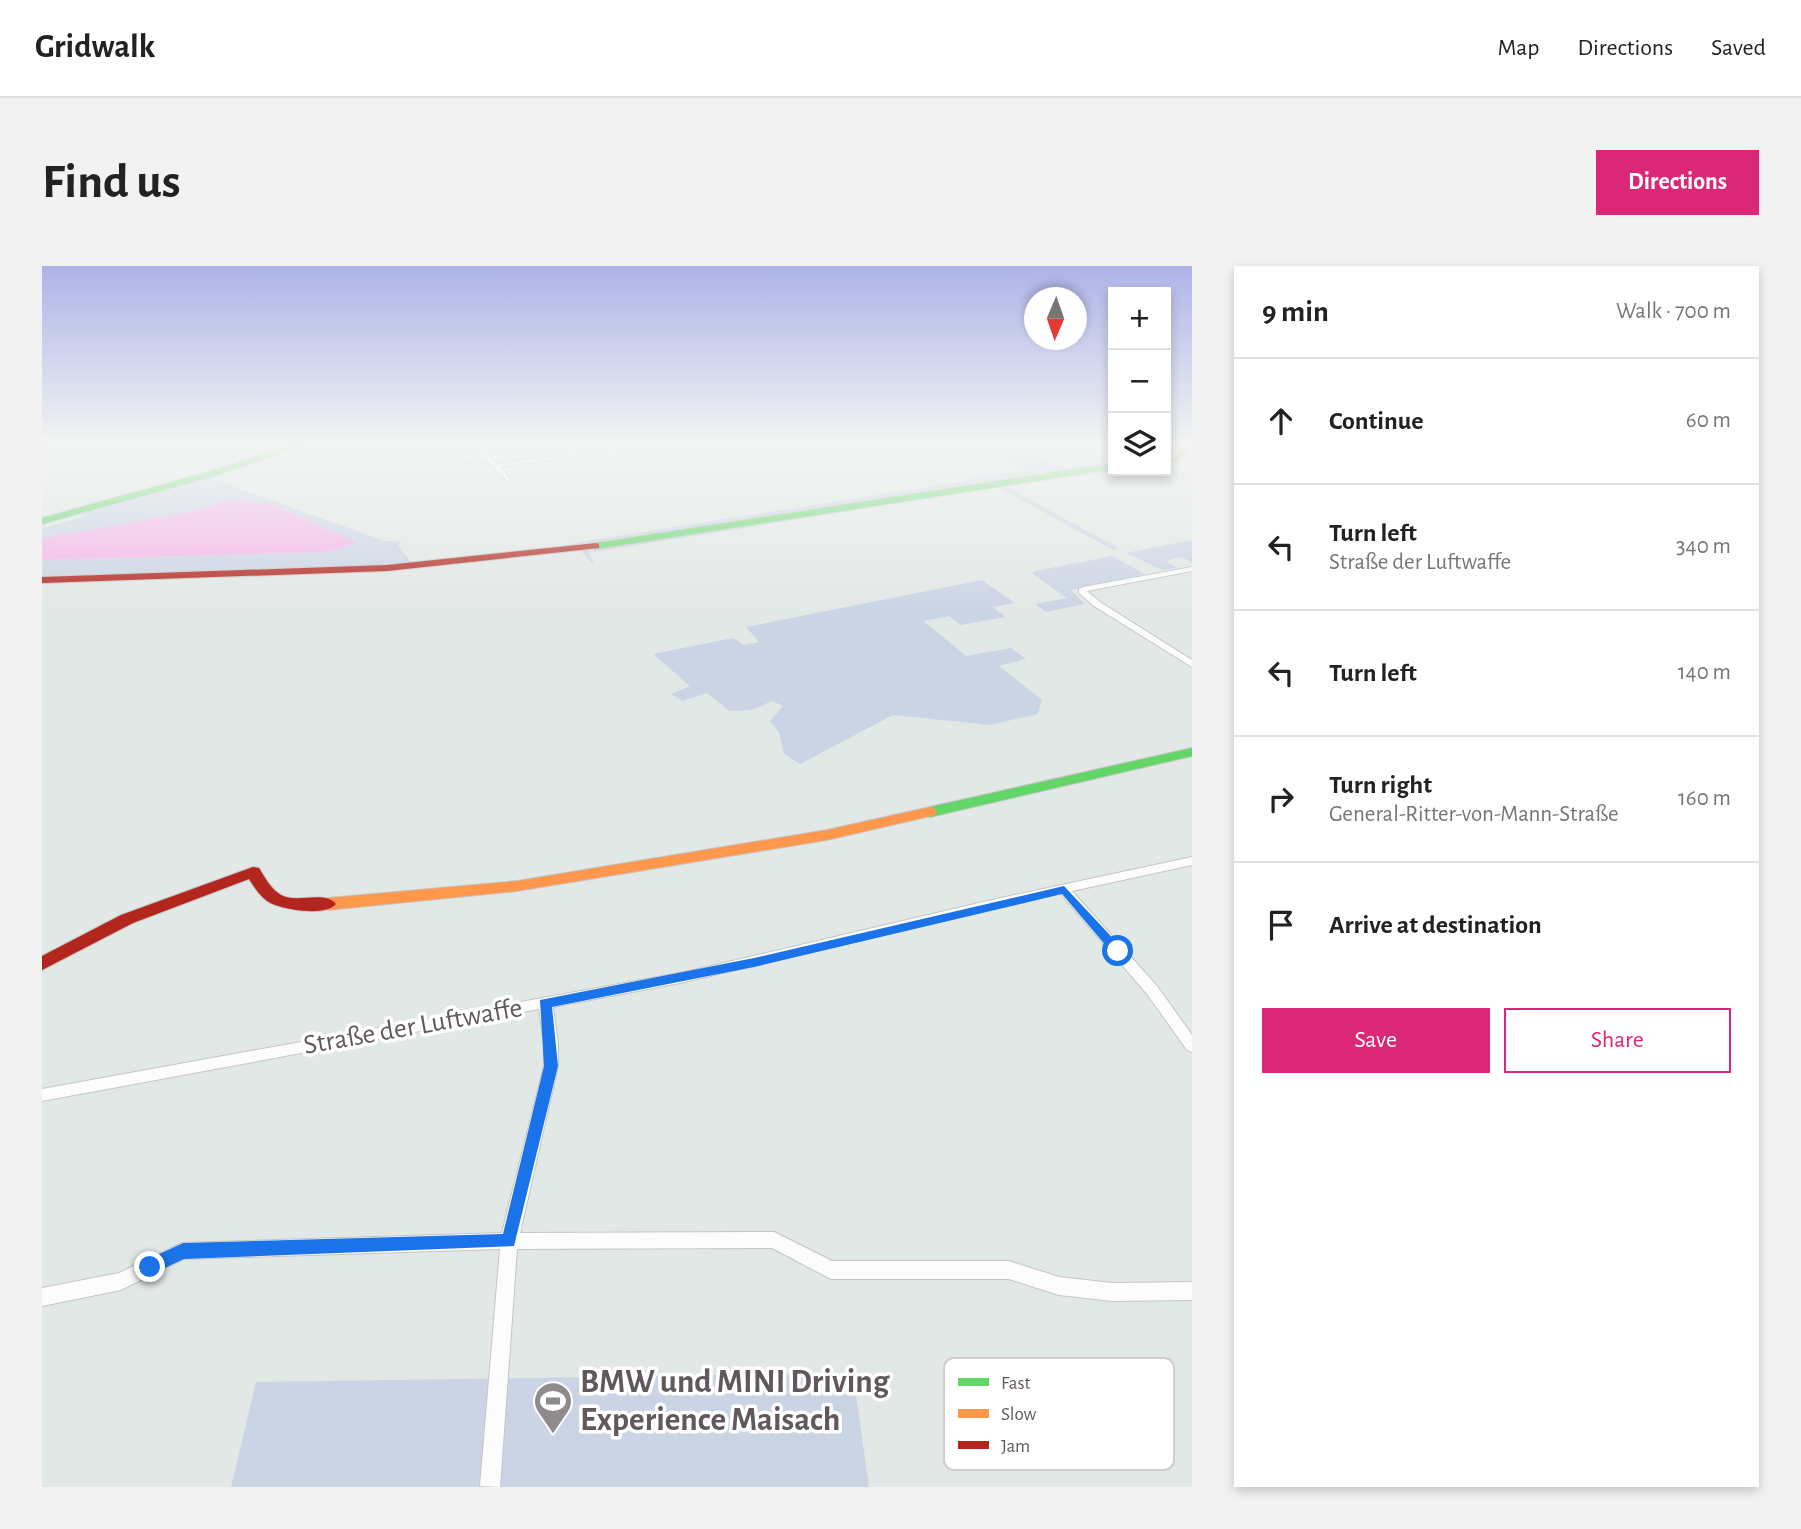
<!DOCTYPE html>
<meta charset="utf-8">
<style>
:root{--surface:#fff;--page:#f2f2f2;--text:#222;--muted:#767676;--line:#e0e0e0;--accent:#db2777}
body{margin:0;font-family:"Alegreya Sans",sans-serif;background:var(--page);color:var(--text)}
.controls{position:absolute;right:21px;top:21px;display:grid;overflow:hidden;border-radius:0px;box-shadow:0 4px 10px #0003}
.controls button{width:63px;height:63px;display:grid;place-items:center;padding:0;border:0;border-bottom:2px solid var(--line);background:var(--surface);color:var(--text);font:35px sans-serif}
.compass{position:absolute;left:982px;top:21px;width:63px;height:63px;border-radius:50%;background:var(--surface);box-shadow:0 4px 10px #0003;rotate:182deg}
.stop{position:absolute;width:21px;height:21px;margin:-16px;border:5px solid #1a73e8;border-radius:50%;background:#fff}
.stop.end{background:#1a73e8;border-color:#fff;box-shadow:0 2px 7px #0008}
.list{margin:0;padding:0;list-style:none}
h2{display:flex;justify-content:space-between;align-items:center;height:91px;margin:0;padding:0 28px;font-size:30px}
h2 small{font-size:23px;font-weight:400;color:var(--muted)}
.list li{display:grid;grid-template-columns:46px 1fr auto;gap:21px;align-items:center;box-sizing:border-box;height:126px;padding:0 28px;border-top:2px solid var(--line)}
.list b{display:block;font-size:26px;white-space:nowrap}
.list p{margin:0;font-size:23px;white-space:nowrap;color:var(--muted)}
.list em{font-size:23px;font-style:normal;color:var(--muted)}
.actions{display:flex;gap:14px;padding:21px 28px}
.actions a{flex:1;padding:16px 0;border:2px solid var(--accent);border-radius:0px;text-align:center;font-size:24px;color:var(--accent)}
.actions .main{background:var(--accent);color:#fff}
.icon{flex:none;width:38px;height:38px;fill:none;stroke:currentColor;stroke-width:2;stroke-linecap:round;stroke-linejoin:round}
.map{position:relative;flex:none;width:1150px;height:1221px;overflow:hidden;border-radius:0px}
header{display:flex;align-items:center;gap:42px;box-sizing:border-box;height:98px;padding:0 35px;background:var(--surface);border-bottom:2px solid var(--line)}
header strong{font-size:33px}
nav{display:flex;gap:38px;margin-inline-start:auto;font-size:24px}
.intro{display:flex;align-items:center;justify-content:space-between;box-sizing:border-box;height:168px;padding:0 42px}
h1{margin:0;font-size:49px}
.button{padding:18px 32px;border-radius:0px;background:var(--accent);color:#fff;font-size:24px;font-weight:700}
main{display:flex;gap:42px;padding:0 42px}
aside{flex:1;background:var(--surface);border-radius:0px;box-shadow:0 4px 10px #0003}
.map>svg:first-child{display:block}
</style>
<header>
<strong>Gridwalk</strong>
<nav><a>Map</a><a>Directions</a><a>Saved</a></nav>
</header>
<div class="intro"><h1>Find us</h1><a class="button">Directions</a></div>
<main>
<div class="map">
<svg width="1150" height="1221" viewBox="0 0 1150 1221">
<rect width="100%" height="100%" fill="#e2e8e5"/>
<!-- commercial -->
<path fill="#d8f5e7" d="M187 176H253L212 189Z"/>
<!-- green -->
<g fill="#cbd4e5">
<path d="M971 176 1018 201 1071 196 535 280 532 277 923 215 936 209 981 205 937 180Z"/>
<path d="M1071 201 1075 205 963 220 1078 283 1071 284 956 221 547 287 553 300 538 284Z"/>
<path d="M170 210 173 214 343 275 359 276 356 279 369 296 244 305 0 310V294L284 286 316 277 231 239 191 233 142 247 0 273V262L41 251 38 247Z"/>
<path d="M1150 274V297L1140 291 1124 295 1135 302 1120 304 1084 287Z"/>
<path d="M1070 290 1103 308 1029 324 1043 338 1004 346 993 338 1025 332 988 306Z"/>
<path d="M940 314 973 337 951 341 963 351 919 359 907 350 882 355 924 390 969 382 984 393 957 400 1000 434 996 448 948 459 851 449 758 498 742 488 737 466 728 455 741 440 730 435 710 444 687 445 665 427 640 435 629 428 648 420 611 388 691 372 702 379 717 376 704 361Z"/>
<path d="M811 1107 827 1221H189L214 1116Z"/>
</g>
<!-- water -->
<path fill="#f6b2e9" d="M191 233 231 239 316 277 284 286 0 294V273L7 271 142 247Z"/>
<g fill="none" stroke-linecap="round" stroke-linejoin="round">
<defs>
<g id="street">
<path d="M406 176H421L408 179Z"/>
<path d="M430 176H436L455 198 610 176H625L458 201 468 213 465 215 443 192 415 194 414 193 417 191 440 188Z"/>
<path d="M871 176H878L875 178Z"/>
<path d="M1150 301V305L1045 325 1058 336 1150 394V401L1052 340 1037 327V323L1041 321Z"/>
<path d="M1150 591V599L1030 625 1115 720 1150 769V786L1145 784 1105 728 1018 627 643 716 511 741 516 777V800L478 967 732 966 790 995H967L1017 1011 1070 1017 1150 1016V1034L1070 1035 1017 1029 967 1013H789L730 982 475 983 458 1221 438 1220 458 983 141 993 79 1024 0 1040V1022L77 1007 140 977 460 967 502 800V777L497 743 0 835V823L643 706 954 633Z"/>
</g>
<g id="fast">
<path d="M260 176H272L172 210 0 258V252L166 206Z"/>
<path d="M1071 197V203L554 283 549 280 554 277Z"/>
<path d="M1150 482V490L888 551 881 546 888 541Z"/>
</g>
<g id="slow">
<path d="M1131 176H1139L1148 187 1131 196 1127 194 1139 186Z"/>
<path d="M888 541 893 543 895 546 893 549 785 574 475 625 286 644 278 638 286 632 475 615 785 564Z"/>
</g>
<g id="jam">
<path d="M554 277 557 278V282L345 305 0 317V311L345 299Z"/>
<path d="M211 601 217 602C223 612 229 623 239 629 255 638 283 624 294 638 284 651 238 644 225 635 217 629 212 621 207 613L91 657 0 704V690L79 649Z"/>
</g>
</defs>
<!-- street casing -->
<use href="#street" stroke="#c4c5c5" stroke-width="2"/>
<!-- fast casing -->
<use href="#fast" stroke="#c6c5c6" stroke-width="2"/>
<!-- slow casing -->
<use href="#slow" stroke="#c6c5c6" stroke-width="2"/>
<!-- jam casing -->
<use href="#jam" stroke="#c6c5c6" stroke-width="2"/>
<!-- street -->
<use href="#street" fill="#fbfcfb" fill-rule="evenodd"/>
<!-- fast -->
<use href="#fast" fill="#63d668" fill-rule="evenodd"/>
<!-- slow -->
<use href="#slow" fill="#ff974d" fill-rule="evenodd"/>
<!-- jam -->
<use href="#jam" fill="#b3261e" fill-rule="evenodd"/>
</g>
<!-- sky -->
<linearGradient id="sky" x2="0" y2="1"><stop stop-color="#adb3e8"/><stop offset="0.51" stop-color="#f2f5f3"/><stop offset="1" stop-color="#f2f5f3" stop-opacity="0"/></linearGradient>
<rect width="1150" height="347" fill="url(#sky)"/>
<!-- route -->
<path fill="#1a73e8" d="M1022 620 1080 682V688H1071L1020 628 712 701 510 741 516 800 472 980 142 993 108 1009 100 1001 102 995 141 977 461 968 502 800 498 734 712 692Z"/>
<!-- icons -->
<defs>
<symbol id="stadium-pin" viewBox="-11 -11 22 30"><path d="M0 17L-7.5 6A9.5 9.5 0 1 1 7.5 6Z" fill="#8e8a8d" stroke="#fff"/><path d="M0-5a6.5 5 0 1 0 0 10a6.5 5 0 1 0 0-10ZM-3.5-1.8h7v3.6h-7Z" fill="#fff"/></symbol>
</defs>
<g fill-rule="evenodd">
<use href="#stadium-pin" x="489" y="1113" width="44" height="60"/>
</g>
<g text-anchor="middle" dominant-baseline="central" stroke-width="7" stroke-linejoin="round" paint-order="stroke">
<!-- street labels -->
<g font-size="28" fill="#61585e" stroke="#fff">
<text transform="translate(371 761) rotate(-10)">Straße der Luftwaffe</text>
</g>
<!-- near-poi labels -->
<g font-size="33" font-weight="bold" fill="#61585e" stroke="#fff" text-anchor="start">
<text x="538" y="1116">BMW und MINI Driving<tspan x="538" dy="38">Experience Maisach</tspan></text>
</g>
</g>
<!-- legend -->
<rect x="902" y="1092" width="230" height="112" rx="10" fill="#fff" stroke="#d0cdcf" stroke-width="2"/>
<rect x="916" y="1112" width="31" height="8" fill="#63d668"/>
<rect x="916" y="1143" width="31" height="9" fill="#ff974d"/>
<rect x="916" y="1175" width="31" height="8" fill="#b3261e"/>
<g font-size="19" fill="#61585e">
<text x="959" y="1123">Fast</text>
<text x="959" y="1154">Slow</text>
<text x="959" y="1186">Jam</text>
</g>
</svg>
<div class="controls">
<button>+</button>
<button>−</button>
<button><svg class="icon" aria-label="layers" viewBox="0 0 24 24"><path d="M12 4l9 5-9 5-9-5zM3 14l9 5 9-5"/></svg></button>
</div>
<svg class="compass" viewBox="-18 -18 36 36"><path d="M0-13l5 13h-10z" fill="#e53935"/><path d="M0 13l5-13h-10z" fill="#767676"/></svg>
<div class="stop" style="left:1076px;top:685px"></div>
<div class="stop end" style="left:108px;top:1001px"></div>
</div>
<aside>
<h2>9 min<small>Walk · 700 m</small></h2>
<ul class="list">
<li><svg class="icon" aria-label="ahead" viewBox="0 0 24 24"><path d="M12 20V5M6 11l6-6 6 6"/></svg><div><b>Continue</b></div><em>60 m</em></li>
<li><svg class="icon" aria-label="left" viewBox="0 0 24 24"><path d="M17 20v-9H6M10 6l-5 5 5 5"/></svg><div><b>Turn left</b><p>Straße der Luftwaffe</p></div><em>340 m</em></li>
<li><svg class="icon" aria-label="left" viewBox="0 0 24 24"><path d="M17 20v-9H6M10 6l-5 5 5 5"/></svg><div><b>Turn left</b></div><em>140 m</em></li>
<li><svg class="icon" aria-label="right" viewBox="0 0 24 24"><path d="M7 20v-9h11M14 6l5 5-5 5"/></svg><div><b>Turn right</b><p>General-Ritter-von-Mann-Straße</p></div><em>160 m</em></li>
<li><svg class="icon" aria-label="arrive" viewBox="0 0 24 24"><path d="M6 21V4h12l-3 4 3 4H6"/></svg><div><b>Arrive at destination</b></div></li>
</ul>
<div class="actions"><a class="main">Save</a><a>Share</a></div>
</aside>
</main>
